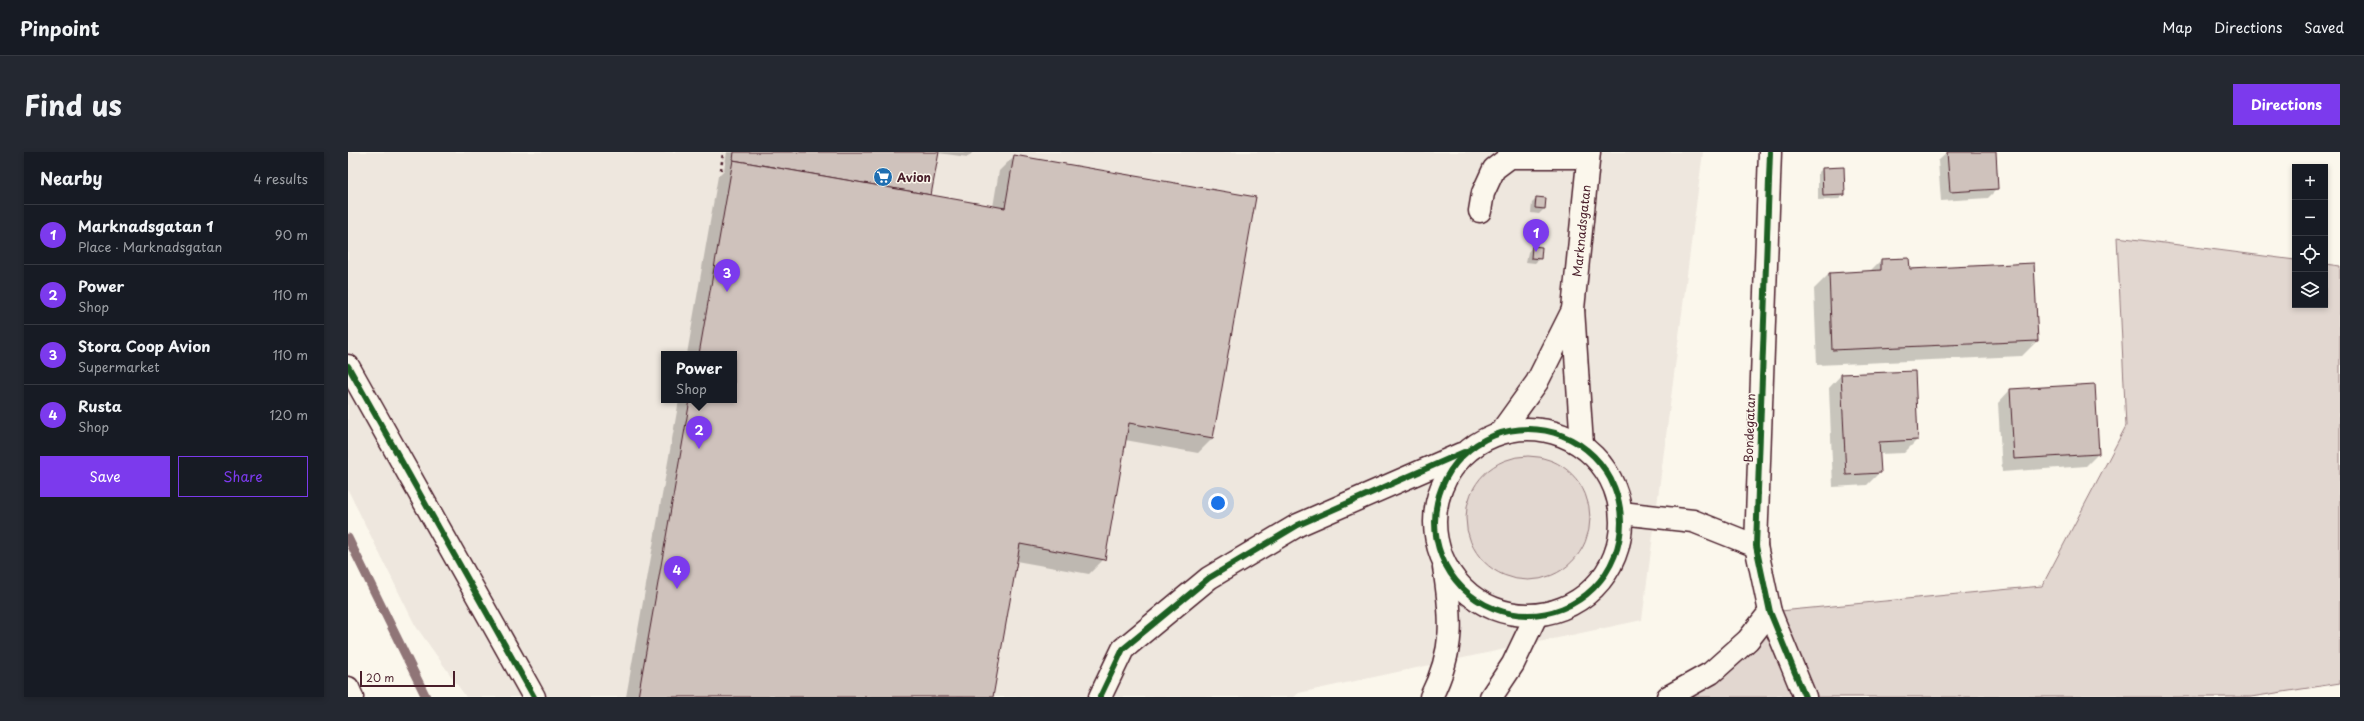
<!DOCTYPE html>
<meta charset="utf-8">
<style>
:root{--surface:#171b24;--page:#242831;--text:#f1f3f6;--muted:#9ea1a6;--line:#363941;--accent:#7c3aed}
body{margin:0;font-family:"Playpen Sans",sans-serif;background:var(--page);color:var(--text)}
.controls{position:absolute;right:12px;top:12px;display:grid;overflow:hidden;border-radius:0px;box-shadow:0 2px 6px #0003}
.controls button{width:36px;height:36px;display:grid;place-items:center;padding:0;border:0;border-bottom:1px solid var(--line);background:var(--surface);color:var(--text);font:20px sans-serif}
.scale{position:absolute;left:12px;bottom:10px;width:95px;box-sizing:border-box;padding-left:4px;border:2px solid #4a1f2b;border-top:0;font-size:11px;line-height:14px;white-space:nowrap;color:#4a1f2b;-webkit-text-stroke:3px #fbf7ec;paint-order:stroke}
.you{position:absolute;left:870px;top:351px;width:14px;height:14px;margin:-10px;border:3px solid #fff;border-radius:50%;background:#1a73e8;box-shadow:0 0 0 6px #1a73e833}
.badge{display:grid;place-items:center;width:26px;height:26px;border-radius:50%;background:var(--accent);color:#fff;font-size:13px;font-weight:700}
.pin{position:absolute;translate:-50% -33px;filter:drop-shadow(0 1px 2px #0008)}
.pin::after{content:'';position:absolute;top:21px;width:14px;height:12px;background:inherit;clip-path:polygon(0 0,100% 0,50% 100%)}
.popup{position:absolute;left:313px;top:199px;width:76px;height:52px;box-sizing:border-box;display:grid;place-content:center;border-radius:0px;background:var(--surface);filter:drop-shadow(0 1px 3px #0005);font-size:13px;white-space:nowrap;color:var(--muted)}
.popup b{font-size:15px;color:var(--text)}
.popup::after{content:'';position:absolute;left:50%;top:100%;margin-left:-8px;border:8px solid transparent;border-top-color:var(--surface)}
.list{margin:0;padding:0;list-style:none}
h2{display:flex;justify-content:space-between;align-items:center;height:52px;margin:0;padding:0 16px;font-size:17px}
h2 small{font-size:13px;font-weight:400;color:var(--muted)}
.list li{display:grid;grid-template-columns:26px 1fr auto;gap:12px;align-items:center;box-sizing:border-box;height:60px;padding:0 16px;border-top:1px solid var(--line)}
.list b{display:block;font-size:15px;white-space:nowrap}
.list p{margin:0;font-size:13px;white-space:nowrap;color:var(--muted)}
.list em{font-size:13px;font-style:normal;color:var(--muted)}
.actions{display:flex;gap:8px;padding:12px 16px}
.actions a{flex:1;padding:9px 0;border:1px solid var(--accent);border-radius:0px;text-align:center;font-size:14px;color:var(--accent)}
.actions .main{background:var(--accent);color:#fff}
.icon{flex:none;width:22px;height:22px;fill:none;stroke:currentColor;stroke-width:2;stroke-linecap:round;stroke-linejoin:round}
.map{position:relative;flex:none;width:1992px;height:545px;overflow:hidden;border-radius:0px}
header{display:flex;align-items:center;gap:24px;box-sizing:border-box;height:56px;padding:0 20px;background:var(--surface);border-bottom:1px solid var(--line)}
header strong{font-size:19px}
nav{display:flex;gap:22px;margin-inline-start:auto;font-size:14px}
.intro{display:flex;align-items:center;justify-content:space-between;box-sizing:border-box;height:96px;padding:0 24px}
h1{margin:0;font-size:28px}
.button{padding:10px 18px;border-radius:0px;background:var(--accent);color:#fff;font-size:14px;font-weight:700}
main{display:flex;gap:24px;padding:0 24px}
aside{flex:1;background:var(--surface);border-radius:0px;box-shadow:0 2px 6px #0003}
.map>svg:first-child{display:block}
</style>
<header>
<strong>Pinpoint</strong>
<nav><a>Map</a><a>Directions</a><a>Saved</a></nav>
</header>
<div class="intro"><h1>Find us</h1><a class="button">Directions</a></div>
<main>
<aside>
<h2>Nearby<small>4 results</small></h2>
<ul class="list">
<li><span class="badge">1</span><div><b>Marknadsgatan 1</b><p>Place · Marknadsgatan</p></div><em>90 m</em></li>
<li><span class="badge">2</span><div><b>Power</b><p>Shop</p></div><em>110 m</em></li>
<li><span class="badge">3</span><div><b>Stora Coop Avion</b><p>Supermarket</p></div><em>110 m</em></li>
<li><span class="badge">4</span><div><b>Rusta</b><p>Shop</p></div><em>120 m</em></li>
</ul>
<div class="actions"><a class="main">Save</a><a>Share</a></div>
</aside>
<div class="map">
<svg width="1992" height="545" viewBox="0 0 1992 545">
<rect width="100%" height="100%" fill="#fbf7ec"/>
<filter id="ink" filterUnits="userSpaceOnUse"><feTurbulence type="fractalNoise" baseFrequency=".025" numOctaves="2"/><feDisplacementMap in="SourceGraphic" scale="8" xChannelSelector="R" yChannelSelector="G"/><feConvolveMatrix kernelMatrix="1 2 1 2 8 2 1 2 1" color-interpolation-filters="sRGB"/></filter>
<g filter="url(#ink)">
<!-- built -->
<path fill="#eee7de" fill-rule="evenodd" d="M0 0H1355L1294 468 951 541 946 545H118L67 473 0 338ZM316 202H386V248H316Z"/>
<!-- green -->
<g fill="#e2d7d0" stroke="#967b7e">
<path d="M1769 85 1947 108V153H1977V112L1992 114V531L1903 545H1320L1422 460 1694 434 1778 274Z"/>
<circle cx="1180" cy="366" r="62"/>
</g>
<!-- shadow -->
<g fill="#0003">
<path d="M379 0H625L620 5 590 1 581 44 645 55 651 19 666 4 865 286 850 301 777 288 756 407 741 422 668 409 644 545H278L331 248H386V202H339L370 24 376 18Z"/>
<path d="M1600 0H1647L1649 37 1640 46 1593 49 1590 9Z"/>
<path d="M1474 17 1496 43 1491 47 1470 48V21Z"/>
<path d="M1189 46 1197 47 1196 57 1191 62 1183 61 1184 51Z"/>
<path d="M1184 95 1192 106 1187 111 1178 110 1180 100Z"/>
<path d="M1533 108 1689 189 1674 204 1469 213 1466 137 1481 122 1521 120Z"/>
<path d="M1493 223 1569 288 1556 301 1531 302 1532 320 1519 333 1485 335 1481 236Z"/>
<path d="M1662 238 1750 302 1738 314 1654 320 1650 251Z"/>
</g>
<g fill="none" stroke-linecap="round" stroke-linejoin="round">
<!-- stream -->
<path stroke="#907477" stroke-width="9" d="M0 386 78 545"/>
</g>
<!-- building -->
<g fill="#cfc2bc" stroke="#4a1f2b">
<path d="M386 0H591L583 43 385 8Z"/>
<path d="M1599 0H1648L1650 37 1602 40Z"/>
<path d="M666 3 908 45 865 286 781 271 757 408 672 392 645 545H290L342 248H386V202H351L385 8 657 56Z"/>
<path d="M1496 15 1497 43 1475 44 1474 16Z"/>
<path d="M1188 45 1198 46 1197 57 1187 56Z"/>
<path d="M1184 94 1194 95 1193 107 1183 106Z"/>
<path d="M1561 106 1562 117 1686 111 1690 189 1484 198 1481 121 1533 118V107Z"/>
<path d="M1567 219 1570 288 1531 290 1533 321 1498 323 1493 222Z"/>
<path d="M1747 232 1751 302 1666 307 1662 237Z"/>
</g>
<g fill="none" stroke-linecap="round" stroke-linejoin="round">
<defs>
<g id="minor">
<path d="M1422 0 1408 394 1422 460 1457 545"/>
<path d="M1132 59 1135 41 1146 17 1162 5H1240"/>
<path d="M0 214 186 545"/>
<circle cx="1180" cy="370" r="93"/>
<path d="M1153 280 1189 230 1225 158"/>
<path id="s1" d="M1234 293 1225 157 1241 0"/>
<path d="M1273 361 1345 369 1408 394"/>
<path d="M752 545 775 497 861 426 950 373 1113 302"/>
<path d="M1083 545C1107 497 1104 466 1096 415"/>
<path d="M1143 545 1165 512 1188 464"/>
<path d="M1320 545 1363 521 1400 488 1422 460"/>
</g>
<path id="highway" d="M0 536 4 545"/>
</defs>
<!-- minor casing -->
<use href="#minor" stroke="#4a1f2b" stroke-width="25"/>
<!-- highway casing -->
<use href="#highway" stroke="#4a1f2b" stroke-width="25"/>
<!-- path -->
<path stroke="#4a1f2b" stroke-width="2.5" stroke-dasharray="3 3" stroke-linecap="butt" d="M373 18 375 0"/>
<!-- minor -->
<use href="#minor" stroke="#fbf7ec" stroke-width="22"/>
<!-- highway -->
<use href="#highway" stroke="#fbf7ec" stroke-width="22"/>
<defs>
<g id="cycleway">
<path d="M1422 0 1408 394 1422 460 1457 545"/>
<path d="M0 214 186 545"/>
<circle cx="1180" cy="370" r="93"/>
<path d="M752 545 775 497 861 426 950 373 1116 300"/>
</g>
</defs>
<!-- cycleway casing -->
<use href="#cycleway" stroke="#fbf7ec" stroke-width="8"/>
<!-- cycleway -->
<use href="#cycleway" stroke="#1b5e20" stroke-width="6"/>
</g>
</g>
<!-- icons -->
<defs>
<symbol id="supermarket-disc" viewBox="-11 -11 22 22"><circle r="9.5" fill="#1f6fb2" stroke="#fbf7ec"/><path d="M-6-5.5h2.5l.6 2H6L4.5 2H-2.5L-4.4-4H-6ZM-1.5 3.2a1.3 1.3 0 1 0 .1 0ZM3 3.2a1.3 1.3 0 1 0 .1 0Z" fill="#fff"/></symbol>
</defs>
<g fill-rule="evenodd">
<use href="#supermarket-disc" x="524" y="14" width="22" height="22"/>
</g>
<g text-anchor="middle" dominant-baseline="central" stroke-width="3" stroke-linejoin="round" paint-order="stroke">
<!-- poi labels -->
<g font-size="12" font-weight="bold" fill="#4a1f2b" stroke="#fbf7ec" text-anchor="start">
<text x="549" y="25">Avion</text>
</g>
<!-- street labels -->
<g font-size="12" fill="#4a1f2b" stroke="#fbf7ec">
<text stroke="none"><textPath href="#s1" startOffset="215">Marknadsgatan</textPath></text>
<text transform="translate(1401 276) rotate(-88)">Bondegatan</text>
</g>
</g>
</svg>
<div class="controls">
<button>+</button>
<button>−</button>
<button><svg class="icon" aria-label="locate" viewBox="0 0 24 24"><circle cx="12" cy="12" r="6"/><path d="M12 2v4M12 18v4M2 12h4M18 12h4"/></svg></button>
<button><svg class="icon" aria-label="layers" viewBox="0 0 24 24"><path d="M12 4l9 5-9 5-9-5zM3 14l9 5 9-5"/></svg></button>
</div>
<div class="scale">20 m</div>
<div class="you"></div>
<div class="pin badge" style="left:1188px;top:100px">1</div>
<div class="pin badge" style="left:351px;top:297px">2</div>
<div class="popup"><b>Power</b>Shop</div>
<div class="pin badge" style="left:379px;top:140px">3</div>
<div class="pin badge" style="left:329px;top:437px">4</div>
</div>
</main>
